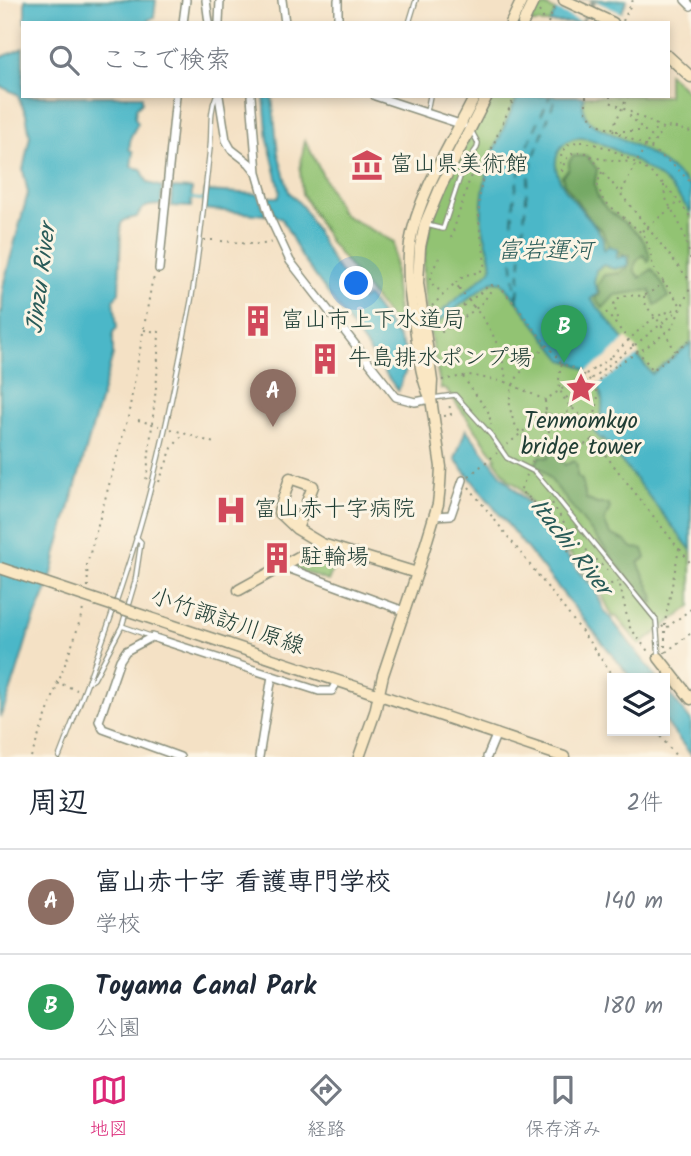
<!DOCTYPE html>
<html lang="ja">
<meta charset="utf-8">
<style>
:root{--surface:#fff;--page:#f6f6f7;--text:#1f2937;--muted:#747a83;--line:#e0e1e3;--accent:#db2777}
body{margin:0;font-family:Kalam,"Klee One",sans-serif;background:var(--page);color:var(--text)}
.controls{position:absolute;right:21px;bottom:21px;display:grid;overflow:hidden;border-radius:0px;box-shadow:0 4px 10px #0003}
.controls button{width:63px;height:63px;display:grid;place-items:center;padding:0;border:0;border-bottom:2px solid var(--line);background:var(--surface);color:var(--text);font:35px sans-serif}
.you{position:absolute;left:357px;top:284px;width:24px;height:24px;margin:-18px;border:5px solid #fff;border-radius:50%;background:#1a73e8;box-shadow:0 0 0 10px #1a73e833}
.badge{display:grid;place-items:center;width:46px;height:46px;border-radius:50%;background:var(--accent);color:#fff;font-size:23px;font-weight:700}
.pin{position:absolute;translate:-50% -58px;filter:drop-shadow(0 2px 4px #0008)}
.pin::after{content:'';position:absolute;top:37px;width:24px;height:21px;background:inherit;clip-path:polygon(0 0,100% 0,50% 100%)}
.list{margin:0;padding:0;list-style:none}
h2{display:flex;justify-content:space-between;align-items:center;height:91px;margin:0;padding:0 28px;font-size:30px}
h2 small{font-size:23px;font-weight:400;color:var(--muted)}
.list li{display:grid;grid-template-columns:46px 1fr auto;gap:21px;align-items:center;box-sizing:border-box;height:105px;padding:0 28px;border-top:2px solid var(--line)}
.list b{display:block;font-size:26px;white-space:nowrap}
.list p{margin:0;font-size:23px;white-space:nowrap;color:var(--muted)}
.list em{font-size:23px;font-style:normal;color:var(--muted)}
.icon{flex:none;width:38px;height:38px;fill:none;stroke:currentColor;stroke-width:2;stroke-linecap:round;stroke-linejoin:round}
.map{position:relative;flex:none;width:691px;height:757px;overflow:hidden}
.search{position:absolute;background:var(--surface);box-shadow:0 4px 10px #0003;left:21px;right:21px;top:21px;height:77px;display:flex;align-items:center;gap:18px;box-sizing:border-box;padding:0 24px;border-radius:0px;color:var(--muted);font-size:26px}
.sheet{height:301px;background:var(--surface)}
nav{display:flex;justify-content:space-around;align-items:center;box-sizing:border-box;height:98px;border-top:2px solid var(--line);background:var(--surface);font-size:19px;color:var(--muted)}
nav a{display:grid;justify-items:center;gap:4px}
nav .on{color:var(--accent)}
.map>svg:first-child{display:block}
</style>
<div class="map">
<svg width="691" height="757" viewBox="0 0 691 757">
<rect width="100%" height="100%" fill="#fcf5e5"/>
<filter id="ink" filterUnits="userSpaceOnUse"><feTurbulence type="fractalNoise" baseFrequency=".0143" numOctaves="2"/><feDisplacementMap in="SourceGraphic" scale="14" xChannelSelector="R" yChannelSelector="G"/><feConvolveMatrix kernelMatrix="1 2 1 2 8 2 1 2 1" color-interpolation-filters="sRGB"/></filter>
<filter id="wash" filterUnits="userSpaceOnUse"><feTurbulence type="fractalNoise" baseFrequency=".00686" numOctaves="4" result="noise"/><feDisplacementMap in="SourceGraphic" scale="28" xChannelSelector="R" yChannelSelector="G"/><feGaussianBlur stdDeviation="1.57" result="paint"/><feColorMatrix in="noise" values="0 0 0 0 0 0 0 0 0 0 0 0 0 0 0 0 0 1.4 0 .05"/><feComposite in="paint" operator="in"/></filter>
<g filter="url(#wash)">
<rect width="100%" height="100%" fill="#f4e1c5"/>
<!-- green -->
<g fill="#92c373" stroke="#588054" stroke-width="2">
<path d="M545 6 583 23H528L533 11Z"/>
<path d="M668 73 691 95V606L640 645 616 616 613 617 602 595 518 486 509 480 494 459 496 458 446 389H441C433 347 421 303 424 260 429 202 466 147 491 96H668Z"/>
<path d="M305 140 342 214 394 242 395 286 400 331 330 242 302 194 300 169Z"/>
<path d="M317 554 336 561 328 581 291 567Z"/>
</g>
<!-- forest -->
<g fill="#75a965" stroke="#4a734c" stroke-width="2">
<path d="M573 156H587L597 169C597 175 594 180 595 186 598 220 646 220 650 260L648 262 644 255 640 257 635 264V272L640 278 652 269 665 288 668 297 655 305 650 290 615 295 603 308 595 298 600 294 597 286 604 275 620 273 629 266 630 255H622L609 248 602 230 593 223 564 183 562 176 569 169V162Z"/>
<path d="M557 441 567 446 562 457V462L565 465 574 461 577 465V476L582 480 586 499 597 504H608L610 508 604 521 610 534 624 540 633 548 643 549 646 558 638 563 653 595 654 604 636 588 543 470 535 465 540 456 548 458 551 448Z"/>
</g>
<!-- water -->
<g fill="#4bb7c8" stroke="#357a7e" stroke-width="2">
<path d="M25 0H156L154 17 148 20V23H25Z"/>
<path d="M561 0H627L617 23H550Z"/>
<path d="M23 48V96H142V102L136 108 135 118 138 123 131 136 129 149 133 152 131 167 141 169 148 183 162 187 161 205C150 205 141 206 137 217L124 220 121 224 119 292 114 300 117 328 113 332V355L56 555C52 585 36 611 27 639 19 665 12 692 0 717V311L2 312 3 286 28 193 23 170 30 136 26 114 17 94 0 86V58Z"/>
<path d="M264 96H272L278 153 289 192 303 207 334 264 362 300 367 296 398 337 410 359 398 391 301 256 282 219 275 216 268 197H279L280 190 268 140Z"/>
<path d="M518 96H584C581 108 584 116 592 124 629 142 663 157 691 188V213C684 203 677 193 667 184 652 170 603 140 583 138 572 136 562 143 558 153 545 181 590 214 601 235 604 239 603 245 604 250L609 246 617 249V258L627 256 628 266 614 269 603 265 596 270 594 283 598 293 591 299 652 374 691 343V550L603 438 601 440 594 431C613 402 598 366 563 360L502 282 493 281 488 284 437 323 434 318 491 270C494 256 483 237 482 222 479 175 499 138 518 96Z"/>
<path d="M172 188 192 189 191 207 171 206Z"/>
<path d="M205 191 258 194 266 215 204 209Z"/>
<path d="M466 429 503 477 526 501 580 573 595 589 604 610 657 678H631L455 459Z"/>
<path d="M665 688 691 721V755L665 721Z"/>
</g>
<!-- pier -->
<g fill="#f4e1c5">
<path d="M557 0H593L624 14 620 23H583L553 9Z"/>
<path d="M627 338 640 354 596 387 585 372 607 357Z"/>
</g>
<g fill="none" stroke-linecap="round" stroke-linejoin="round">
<!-- stream -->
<path stroke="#4bb7c8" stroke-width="2.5" d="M188 198 205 200"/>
<!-- ferry -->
<g stroke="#2a5c59" stroke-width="2" stroke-dasharray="9 7" stroke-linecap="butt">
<path d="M589 6 592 0"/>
<path d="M591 9 595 0"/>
<path d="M582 23 586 14"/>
<path d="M518 297 527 186 532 162 556 96"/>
<path d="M518 302C509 256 509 201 524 156 531 136 541 116 550 96"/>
</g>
</g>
</g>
<g filter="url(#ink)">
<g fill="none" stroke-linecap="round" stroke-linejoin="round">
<defs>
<g id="lane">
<path d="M409 23 416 0"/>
<path d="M427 111 430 96"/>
<path d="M427 225 443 229 463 168 477 148 478 143 471 130"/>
<path d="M433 398 455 395 491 435 507 458 535 472 548 487 656 620 659 657"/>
<path d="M122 626 150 636"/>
<path d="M91 681 94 679 122 626 135 582 141 542 136 537"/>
<path d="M59 757C92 673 123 589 147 502 165 436 178 368 191 301 200 250 204 199 210 148 212 131 209 112 216 96"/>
</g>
<g id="street">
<path d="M206 0 209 23"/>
<path d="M282 0 285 23"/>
<path d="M338 0V23"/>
<path d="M685 0 691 6"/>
<path d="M183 23 186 0"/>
<path d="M219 23 220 0"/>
<path d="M219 96 226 140 231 149 249 163 257 173 270 218 290 261 396 397 415 402 431 399"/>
<path d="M251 96 257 173"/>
<path d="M375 96 463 125"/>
<path d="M159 269 176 96"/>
<path d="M434 516 451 515 463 480"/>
<path d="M282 566 404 611"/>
<path d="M180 757 103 729 99 721 120 660 126 651 152 637 319 691H332L337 681"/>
<path d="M259 757 272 676"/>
<path d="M487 757 497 733"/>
</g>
<g id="secondary">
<path d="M564 0 613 23"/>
<path d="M511 23 522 0"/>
<path d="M523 23 534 0"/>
<path d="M668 56 691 77"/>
<path d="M430 397C421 377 419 356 416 334 411 304 406 274 410 243 418 194 453 141 475 96"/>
<path d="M297 529 313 486 290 478 279 512 297 529 322 544"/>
<path d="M239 590 322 544 417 573"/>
<path d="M228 644 564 757"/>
<path d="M659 658 691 699"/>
<path d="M359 757 375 712 383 675 417 573 438 504 440 485 441 467 431 399 432 381 418 283 420 247 425 224 441 186 487 96"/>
</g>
</defs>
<!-- lane casing -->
<use href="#lane" stroke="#8a8f7c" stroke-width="6"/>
<!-- street casing -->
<use href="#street" stroke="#8a8f7c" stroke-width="10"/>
<!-- secondary casing -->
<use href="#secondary" stroke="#8a8f7c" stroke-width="13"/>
<!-- path -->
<g stroke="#8a8f7c" stroke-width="2" stroke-dasharray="2 5" stroke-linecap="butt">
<path d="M539 11 546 23"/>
<path d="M623 21 633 0"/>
<path d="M548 23 556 4"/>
<path d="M586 96V111L594 122 650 148 675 166 691 183"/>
<path d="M610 96V102L663 128 672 127 691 132"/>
<path d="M612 129 628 96"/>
<path d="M616 131H645L626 112"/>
<path d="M647 143 657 126"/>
<path d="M651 148 662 129"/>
<path d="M591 156 601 159 630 162"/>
<path d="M471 167 488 158"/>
<path d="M561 171C553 113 630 157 651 173 667 185 680 202 691 218"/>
<path d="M562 172 565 160 573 153H588L691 282"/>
<path d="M602 172 597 184 603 200 644 235 650 251 653 267 682 307"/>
<path d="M664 185C664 199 669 205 676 217 683 229 688 248 691 262"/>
<path d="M622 191 634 167"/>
<path d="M642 231 679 202"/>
<path d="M451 238 472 172 471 168"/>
<path d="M204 240H216"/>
<path d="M221 241C239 242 256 247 273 242"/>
<path d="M439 258C432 271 424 284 442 291"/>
<path d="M664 282C659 286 652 292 645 295 632 298 622 290 614 304L617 318 615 323 653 370 691 339"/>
<path d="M459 288 455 283 466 275 480 272 484 267C486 250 479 234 479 217 477 173 497 136 515 96"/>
<path d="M644 296 646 306 661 324 675 351"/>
<path d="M432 306 455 283"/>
<path d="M463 306 490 285 500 286 562 364 579 370 593 383 597 391 598 401 591 431 593 439 679 549 665 622V653"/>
<path d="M473 306C492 327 504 354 506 382L545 400 568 385"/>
<path d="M606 312 614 322"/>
<path d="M433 320 442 332C461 318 483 309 493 286"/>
<path d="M144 330 159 332 157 378 146 482"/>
<path d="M637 332 655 317 678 308"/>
<path d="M635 345 681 308"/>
<path d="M546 346C535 358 517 372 512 388 502 417 527 455 559 454 572 454 583 446 593 439"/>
<path d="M648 346 672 328 691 286"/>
<path d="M562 364C552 395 569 407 592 423"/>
<path d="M597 367 612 356"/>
<path d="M603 376 618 364"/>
<path d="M463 377 489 413 491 425"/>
<path d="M442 380 469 375 505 382"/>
<path d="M566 398 580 387"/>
<path d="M545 401 546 412 556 418 566 414 578 399"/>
<path d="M444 416 451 415 449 403"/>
<path d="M138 420 159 426"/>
<path d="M171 429 214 443"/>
<path d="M507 445 546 412"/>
<path d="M532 463 556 418"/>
<path d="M469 476 497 453"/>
<path d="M159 482 172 448 183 434"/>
<path d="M469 487 577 625 615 678"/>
<path d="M524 494 520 491 527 475"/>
<path d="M525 494 598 589 619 581 629 626 650 654"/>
<path d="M528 497 571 534 549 498"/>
<path d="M571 535 607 570"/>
<path d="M680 549 691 564"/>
<path d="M88 587 87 564 128 417 152 282 155 276"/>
<path d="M662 626 665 629 691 609"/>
<path d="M666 652 691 633"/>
<path d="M56 682 77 690"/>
<path d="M656 731 677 757"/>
<path d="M31 757 75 637 84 606"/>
</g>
<!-- lane -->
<use href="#lane" stroke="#fff" stroke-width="3.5"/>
<!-- street -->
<use href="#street" stroke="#fff" stroke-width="7"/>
<!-- secondary -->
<use href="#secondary" stroke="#fae7c3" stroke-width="10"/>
<defs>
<path id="secondary-bridge" d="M0 568 228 644"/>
</defs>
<!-- secondary-bridge casing -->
<use href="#secondary-bridge" stroke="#8a8f7c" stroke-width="13" stroke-linecap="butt"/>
<!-- path-bridge -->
<g stroke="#8a8f7c" stroke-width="2" stroke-dasharray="2 5" stroke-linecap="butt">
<path d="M634 167 647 143"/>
<path d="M459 288 473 306"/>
<path d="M612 356 637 332"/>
<path d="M618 364 648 346"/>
<path d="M568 385 597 367"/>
<path d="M580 387 635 345"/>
<path d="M578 399 603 376"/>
</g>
<!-- secondary-bridge -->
<use href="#secondary-bridge" stroke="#fae7c3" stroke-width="10"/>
</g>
</g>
<!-- icons -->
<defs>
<symbol id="museum-bare" viewBox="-9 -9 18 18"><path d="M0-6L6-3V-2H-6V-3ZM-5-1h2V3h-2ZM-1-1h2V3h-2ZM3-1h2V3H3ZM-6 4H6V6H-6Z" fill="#d1495b" stroke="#fcf5e5" stroke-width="2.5" paint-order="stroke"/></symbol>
<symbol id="building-bare" viewBox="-9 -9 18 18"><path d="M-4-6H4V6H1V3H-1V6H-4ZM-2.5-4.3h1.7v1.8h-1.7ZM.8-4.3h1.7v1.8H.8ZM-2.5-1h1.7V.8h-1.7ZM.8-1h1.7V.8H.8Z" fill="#d1495b" stroke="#fcf5e5" stroke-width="2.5" paint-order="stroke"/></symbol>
<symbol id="sight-bare" viewBox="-9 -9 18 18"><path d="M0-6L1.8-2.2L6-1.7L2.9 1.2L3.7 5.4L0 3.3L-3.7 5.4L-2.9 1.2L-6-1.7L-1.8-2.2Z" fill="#d1495b" stroke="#fcf5e5" stroke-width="2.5" paint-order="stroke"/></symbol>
<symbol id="hospital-bare" viewBox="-9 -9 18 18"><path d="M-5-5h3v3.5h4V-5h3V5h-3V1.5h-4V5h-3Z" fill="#d1495b" stroke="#fcf5e5" stroke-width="2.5" paint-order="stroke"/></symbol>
</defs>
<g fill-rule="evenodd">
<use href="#museum-bare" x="345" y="143" width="44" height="44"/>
<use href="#building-bare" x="236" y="299" width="44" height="44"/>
<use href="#building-bare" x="303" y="337" width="44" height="44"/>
<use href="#sight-bare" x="559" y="366" width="44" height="44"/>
<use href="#hospital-bare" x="209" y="488" width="44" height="44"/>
<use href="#building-bare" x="255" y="536" width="44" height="44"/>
</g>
<g text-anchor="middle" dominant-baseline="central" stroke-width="6" stroke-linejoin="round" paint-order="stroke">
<!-- poi labels -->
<g font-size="23" fill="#1f3d34" stroke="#fcf5e5" text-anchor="start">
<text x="390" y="165">富山県美術館</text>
<text x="281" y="321">富山市上下水道局</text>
<text x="348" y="359">牛島排水ポンプ場</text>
<text x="581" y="422" text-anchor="middle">Tenmomkyo<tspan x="581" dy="26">bridge tower</tspan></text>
<text x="254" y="510">富山赤十字病院</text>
<text x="300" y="558">駐輪場</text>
</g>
<!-- street labels -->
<g font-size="23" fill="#1f3d34" stroke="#fcf5e5">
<text transform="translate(227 622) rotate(19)">小竹諏訪川原線</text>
</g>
<!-- water labels -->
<g font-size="24" font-style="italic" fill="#2a5c59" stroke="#fcf5e5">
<text x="545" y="251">富岩運河</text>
<text transform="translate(42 279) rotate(-83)">Jinzu River</text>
<text transform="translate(570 547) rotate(52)">Itachi River</text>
</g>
</g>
</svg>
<div class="controls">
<button><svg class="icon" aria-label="layers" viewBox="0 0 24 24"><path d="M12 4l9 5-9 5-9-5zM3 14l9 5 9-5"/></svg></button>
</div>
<div class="you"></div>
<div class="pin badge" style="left:273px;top:427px;background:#8d6e63">A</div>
<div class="pin badge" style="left:564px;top:363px;background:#2e9e5b">B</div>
<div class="search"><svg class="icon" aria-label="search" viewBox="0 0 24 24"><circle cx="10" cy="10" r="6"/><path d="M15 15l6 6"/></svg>ここで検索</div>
</div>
<section class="sheet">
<h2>周辺<small>2件</small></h2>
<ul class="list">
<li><span class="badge" style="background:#8d6e63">A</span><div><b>富山赤十字 看護専門学校</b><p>学校</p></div><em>140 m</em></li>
<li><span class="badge" style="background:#2e9e5b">B</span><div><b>Toyama Canal Park</b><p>公園</p></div><em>180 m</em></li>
</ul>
</section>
<nav>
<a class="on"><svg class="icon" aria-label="map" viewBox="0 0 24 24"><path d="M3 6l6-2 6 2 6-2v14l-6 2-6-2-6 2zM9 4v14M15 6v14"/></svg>地図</a>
<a><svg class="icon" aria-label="directions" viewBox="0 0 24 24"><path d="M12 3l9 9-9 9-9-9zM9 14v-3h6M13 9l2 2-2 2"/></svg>経路</a>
<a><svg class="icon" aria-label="saved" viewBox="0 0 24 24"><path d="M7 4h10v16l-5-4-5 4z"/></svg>保存済み</a>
</nav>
